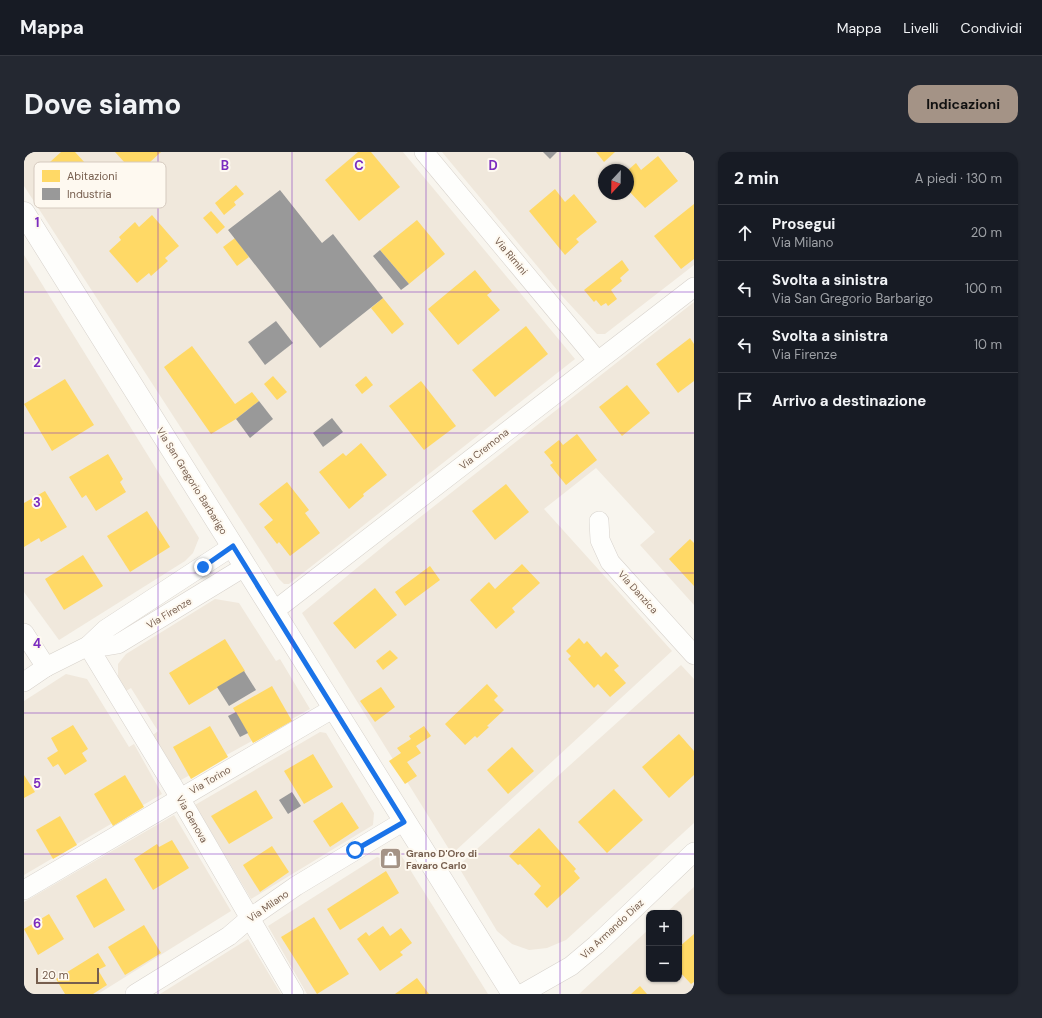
<!DOCTYPE html>
<html lang="it">
<meta charset="utf-8">
<style>
:root{--surface:#171b24;--page:#242831;--text:#f1f3f6;--muted:#9ea1a6;--line:#363941;--accent:#a49386}
body{margin:0;font-family:"DM Sans",sans-serif;background:var(--page);color:var(--text)}
.controls{position:absolute;right:12px;bottom:12px;display:grid;overflow:hidden;border-radius:8px;box-shadow:0 1px 3px #0004}
.controls button{width:36px;height:36px;display:grid;place-items:center;padding:0;border:0;border-bottom:1px solid var(--line);background:var(--surface);color:var(--text);font:20px sans-serif}
.compass{position:absolute;left:574px;top:12px;width:36px;height:36px;border-radius:50%;background:var(--surface);box-shadow:0 1px 3px #0004;rotate:202deg}
.scale{position:absolute;left:12px;bottom:10px;width:63px;box-sizing:border-box;padding-left:4px;border:2px solid #765e4e;border-top:0;font-size:11px;line-height:14px;white-space:nowrap;color:#765e4e;-webkit-text-stroke:3px #fef9f0;paint-order:stroke}
.stop{position:absolute;width:12px;height:12px;margin:-9px;border:3px solid #1a73e8;border-radius:50%;background:#fff}
.stop.end{background:#1a73e8;border-color:#fff;box-shadow:0 1px 4px #0008}
.list{margin:0;padding:0;list-style:none}
h2{display:flex;justify-content:space-between;align-items:center;height:52px;margin:0;padding:0 16px;font-size:17px}
h2 small{font-size:13px;font-weight:400;color:var(--muted)}
.list li{display:grid;grid-template-columns:26px 1fr auto;gap:12px;align-items:center;box-sizing:border-box;height:56px;padding:0 16px;border-top:1px solid var(--line)}
.list b{display:block;font-size:15px;white-space:nowrap}
.list p{margin:0;font-size:13px;white-space:nowrap;color:var(--muted)}
.list em{font-size:13px;font-style:normal;color:var(--muted)}
.icon{flex:none;width:22px;height:22px;fill:none;stroke:currentColor;stroke-width:2;stroke-linecap:round;stroke-linejoin:round}
.map{position:relative;flex:none;width:670px;height:842px;overflow:hidden;border-radius:12px}
header{display:flex;align-items:center;gap:24px;box-sizing:border-box;height:56px;padding:0 20px;background:var(--surface);border-bottom:1px solid var(--line)}
header strong{font-size:19px}
nav{display:flex;gap:22px;margin-inline-start:auto;font-size:14px}
.intro{display:flex;align-items:center;justify-content:space-between;box-sizing:border-box;height:96px;padding:0 24px}
h1{margin:0;font-size:28px}
.button{padding:10px 18px;border-radius:12px;background:var(--accent);color:#111;font-size:14px;font-weight:700}
main{display:flex;gap:24px;padding:0 24px}
aside{flex:1;background:var(--surface);border-radius:12px;box-shadow:0 1px 3px #0004}
.map>svg:first-child{display:block}
</style>
<header>
<strong>Mappa</strong>
<nav><a>Mappa</a><a>Livelli</a><a>Condividi</a></nav>
</header>
<div class="intro"><h1>Dove siamo</h1><a class="button">Indicazioni</a></div>
<main>
<div class="map">
<svg width="670" height="842" viewBox="0 0 670 842">
<rect width="100%" height="100%" fill="#f8f5ee"/>
<!-- residential -->
<g fill="#f0e8dc" fill-rule="evenodd">
<path d="M3 0H379L551 207 265 432H260L255 427 0 34V3Z"/>
<path d="M418 0H670V113L581 182H573L539 145ZM580 18H604V42H580Z"/>
<path d="M0 103 175 386 169 401 161 409 35 488 0 440Z"/>
<path d="M670 150V453L616 393 631 380 572 316 520 357 648 499 428 702 278 461 367 388Z"/>
<path d="M191 447 215 451 252 509 256 507 286 557 157 628 129 583 134 579 107 536 102 539 94 526V512L102 502Z"/>
<path d="M657 513 670 527V671L542 788 523 796 505 798 488 792 473 779 434 714Z"/>
<path d="M42 522 63 527 105 595 110 592 138 642 0 723V549Z"/>
<path d="M296 580 302 581 350 661 349 673 227 747 171 653Z"/>
<path d="M150 663 207 759 74 842H0V750Z"/>
<path d="M367 698 375 700 464 842H283L244 774 353 705 359 707Z"/>
<path d="M670 735V842H555L625 777V827H655V761H642Z"/>
<path d="M224 787 257 842H136Z"/>
</g>
<!-- homes -->
<g fill="#ffd966">
<path d="M37 0H51L73 24 43 51 15 20Z"/>
<path d="M91 0H137L112 23Z"/>
<path d="M334 0H347L376 35 335 69 301 28Z"/>
<path d="M572 0H591L580 10Z"/>
<path d="M634 4 654 29 621 56 604 38V18L612 11 617 18Z"/>
<path d="M212 33 220 42 210 50 212 53 200 63 191 51Z"/>
<path d="M531 37 541 50 550 42 573 70 552 87 555 90 541 103 505 59Z"/>
<path d="M670 52V107L657 117 630 84Z"/>
<path d="M187 59 201 75 193 82 179 66Z"/>
<path d="M128 63 155 94 141 106 144 109 127 124 125 121 113 131 85 99 97 88 95 85 111 70 115 75Z"/>
<path d="M393 68 421 102 385 132 356 98Z"/>
<path d="M211 86 225 105 213 114 199 95Z"/>
<path d="M598 108 605 118 596 126 598 129 587 138 593 147 584 154 582 151 577 154 572 148 570 150 560 138Z"/>
<path d="M451 118 468 139 463 143 476 158 434 193 404 157Z"/>
<path d="M359 146 380 172 368 182 347 156Z"/>
<path d="M502 174 524 202 471 245 448 218Z"/>
<path d="M666 186 670 192V229L654 241 632 212Z"/>
<path d="M168 194 211 252 228 240 235 249 212 267 187 282 140 215Z"/>
<path d="M249 224 263 240 253 248 240 232Z"/>
<path d="M342 224 349 233 338 242 331 233Z"/>
<path d="M41 227 70 273 28 299 0 252Z"/>
<path d="M397 229 432 274 400 298 365 254Z"/>
<path d="M603 233 626 261 598 284 575 255Z"/>
<path d="M553 282 573 308 542 333 526 313 529 311 520 300 535 288 539 293Z"/>
<path d="M337 291 363 323 339 342 340 344 325 357 295 320 319 301 322 304Z"/>
<path d="M84 302 99 327 96 330 102 340 72 359 62 343 58 346 45 325Z"/>
<path d="M263 330 285 358 281 361 296 381 266 404 255 390 253 392 240 375 249 368 235 352Z"/>
<path d="M482 332 505 360 471 388 448 359Z"/>
<path d="M21 339 43 375 17 390 15 386 0 395V351Z"/>
<path d="M123 359 146 395 106 420 83 384Z"/>
<path d="M666 387 670 391V434L645 407Z"/>
<path d="M59 403 79 434 40 458 21 427Z"/>
<path d="M498 412 516 431 488 456 491 460 472 477 446 448 465 430 471 437Z"/>
<path d="M406 414 416 428 381 454 371 440Z"/>
<path d="M351 436 373 463 331 497 309 471Z"/>
<path d="M555 486 560 492 563 489 577 505 582 500 595 514 590 518 602 531 586 545 574 532 570 536 544 507 547 504 542 499Z"/>
<path d="M201 487 221 519 165 553 145 521Z"/>
<path d="M366 498 374 506 359 518 352 509Z"/>
<path d="M463 532 474 544 470 548 480 558 463 574 465 575 453 586 451 584 441 593 421 572Z"/>
<path d="M248 534 268 569 229 591 209 556Z"/>
<path d="M357 535 371 555 351 570 336 549Z"/>
<path d="M49 573 64 597 58 601 63 609 41 623 34 612 29 615 23 606 34 599 27 586Z"/>
<path d="M186 574 204 605 167 627 149 595Z"/>
<path d="M400 574 407 584 392 594 397 601 383 610 393 624 381 632 365 609 377 601 373 596 387 587 385 584Z"/>
<path d="M655 582 670 599V623L645 646 618 615Z"/>
<path d="M488 595 510 619 484 642 463 618Z"/>
<path d="M289 602 309 635 280 652 260 619Z"/>
<path d="M0 623 11 640 0 646Z"/>
<path d="M101 623 120 655 89 674 70 642Z"/>
<path d="M590 637 619 668 583 701 554 670Z"/>
<path d="M232 638 249 666 205 692 187 664Z"/>
<path d="M318 650 335 676 306 695 289 669Z"/>
<path d="M36 664 53 693 29 707 12 678Z"/>
<path d="M515 676 552 717 550 719 556 726 523 756 510 742 517 734 496 712 494 713 485 704Z"/>
<path d="M148 688 165 716 129 738 110 707 133 692 135 695Z"/>
<path d="M248 694 265 720 236 740 219 713Z"/>
<path d="M362 719 375 741 316 778 303 757Z"/>
<path d="M82 726 101 758 70 776 52 744Z"/>
<path d="M25 762 40 787 14 803 0 777Z"/>
<path d="M290 765 325 822 293 842 257 785Z"/>
<path d="M120 773 137 801 101 823 84 795Z"/>
<path d="M359 774 366 784 377 776 388 791 376 800 379 803 356 819 333 787 342 780 345 784Z"/>
<path d="M670 782V830L667 832 655 819V795Z"/>
<path d="M74 801 82 814 74 818 83 833 69 842H41L32 827Z"/>
<path d="M393 826 405 842H371Z"/>
<path d="M616 834 623 842H607Z"/>
</g>
<!-- industry -->
<g fill="#999">
<path d="M519 0H533L526 7Z"/>
<path d="M256 38 298 91 309 82 359 146 296 196 204 78Z"/>
<path d="M356 98 385 132 377 138 349 104Z"/>
<path d="M252 169 269 191 241 213 224 190Z"/>
<path d="M235 249 249 267 226 286 212 267Z"/>
<path d="M308 266 319 280 299 295 289 281Z"/>
<path d="M220 519 232 538 205 554 193 535Z"/>
<path d="M212 560 224 581 216 585 204 564Z"/>
<path d="M268 640 277 654 264 662 255 648Z"/>
</g>
<g fill="none" stroke-linecap="round" stroke-linejoin="round">
<defs>
<g id="minor">
<path d="M400 0 573 208"/>
<path d="M575 369 576 388 586 410 670 503"/>
<path d="M250 459 670 135"/>
<path d="M0 481 22 515"/>
<path d="M64 494 149 634 270 842"/>
<path d="M64 494H82L94 492 222 414"/>
<path d="M0 530 22 515 64 494 82 477 209 394"/>
<path d="M0 738 310 556"/>
<path d="M111 842 205 784 226 766 272 734 380 669"/>
<path d="M498 842 547 814 572 793 670 700"/>
</g>
<path id="tertiary" d="M0 61 489 842"/>
</defs>
<!-- minor casing -->
<use href="#minor" stroke="#d7d2cc" stroke-width="20"/>
<!-- tertiary casing -->
<use href="#tertiary" stroke="#d7d2cc" stroke-width="23"/>
<!-- minor -->
<use href="#minor" stroke="#fefefc" stroke-width="19"/>
<!-- tertiary -->
<use href="#tertiary" stroke="#fefefc" stroke-width="22"/>
</g>
<g fill="none" stroke-linecap="round" stroke-linejoin="round">
<!-- route -->
<path stroke="#1a73e8" stroke-width="5" d="M179 415 209 394 380 670 331 698"/>
</g>
<!-- grid -->
<path fill="none" stroke="#7b2cbf" stroke-width="1" stroke-opacity="0.55" d="M134 0V842M268 0V842M402 0V842M536 0V842M0 140H670M0 281H670M0 421H670M0 561H670M0 702H670"/>
<!-- icons -->
<defs>
<symbol id="shop-square" viewBox="-11 -11 22 22"><rect x="-9" y="-9" width="18" height="18" rx="4" fill="#a49386" stroke="#fef9f0"/><path d="M-5-2.5h2.3a2.7 3.5 0 0 1 5.4 0H5L5.5 6h-11ZM-1.5-2.5h3a1.5 2.3 0 0 0-3 0Z" fill="#fff"/></symbol>
</defs>
<g fill-rule="evenodd">
<use href="#shop-square" x="354" y="694" width="25" height="25"/>
</g>
<g text-anchor="middle" dominant-baseline="central" stroke-width="4" stroke-linejoin="round" paint-order="stroke">
<!-- street labels -->
<g font-size="10" fill="#765e4e" stroke="#fef9f0">
<text transform="translate(487 104) rotate(50)">Via Rimini</text>
<text transform="translate(460 297) rotate(-38)">Via Cremona</text>
<text transform="translate(168 329) rotate(58)">Via San Gregorio Barbarigo</text>
<text transform="translate(614 440) rotate(48)">Via Danzica</text>
<text transform="translate(145 461) rotate(-31)">Via Firenze</text>
<text transform="translate(186 628) rotate(-30)">Via Torino</text>
<text transform="translate(168 667) rotate(60)">Via Genova</text>
<text transform="translate(244 754) rotate(-35)">Via Milano</text>
<text transform="translate(588 777) rotate(-43)">Via Armando Diaz</text>
</g>
<!-- poi labels -->
<g font-size="10" font-weight="bold" fill="#765e4e" stroke="#fef9f0" text-anchor="start">
<text x="382" y="701">Grano D'Oro di<tspan x="382" dy="12">Favaro Carlo</tspan></text>
</g>
</g>
<!-- legend -->
<rect x="10" y="10" width="132" height="46" rx="6" fill="#fef9f0" stroke="#d5cabf" stroke-width="1"/>
<rect x="18" y="18" width="18" height="12" fill="#ffd966"/>
<rect x="18" y="36" width="18" height="12" fill="#999"/>
<g font-size="11" fill="#765e4e">
<text x="43" y="28">Abitazioni</text>
<text x="43" y="46">Industria</text>
</g>
<g font-size="13" text-anchor="middle" font-weight="bold" fill="#7b2cbf" stroke="#fef9f0" stroke-width="4" stroke-linejoin="round" paint-order="stroke">
<text x="201" y="18">B</text>
<text x="335" y="18">C</text>
<text x="469" y="18">D</text>
<text x="13" y="75">1</text>
<text x="13" y="215">2</text>
<text x="13" y="355">3</text>
<text x="13" y="496">4</text>
<text x="13" y="636">5</text>
<text x="13" y="776">6</text>
</g>
</svg>
<div class="controls">
<button>+</button>
<button>−</button>
</div>
<svg class="compass" viewBox="-18 -18 36 36"><path d="M0-13l5 13h-10z" fill="#e53935"/><path d="M0 13l5-13h-10z" fill="#9ea1a6"/></svg>
<div class="scale">20 m</div>
<div class="stop" style="left:331px;top:698px"></div>
<div class="stop end" style="left:179px;top:415px"></div>
</div>
<aside>
<h2>2 min<small>A piedi · 130 m</small></h2>
<ul class="list">
<li><svg class="icon" aria-label="ahead" viewBox="0 0 24 24"><path d="M12 20V5M6 11l6-6 6 6"/></svg><div><b>Prosegui</b><p>Via Milano</p></div><em>20 m</em></li>
<li><svg class="icon" aria-label="left" viewBox="0 0 24 24"><path d="M17 20v-9H6M10 6l-5 5 5 5"/></svg><div><b>Svolta a sinistra</b><p>Via San Gregorio Barbarigo</p></div><em>100 m</em></li>
<li><svg class="icon" aria-label="left" viewBox="0 0 24 24"><path d="M17 20v-9H6M10 6l-5 5 5 5"/></svg><div><b>Svolta a sinistra</b><p>Via Firenze</p></div><em>10 m</em></li>
<li><svg class="icon" aria-label="arrive" viewBox="0 0 24 24"><path d="M6 21V4h12l-3 4 3 4H6"/></svg><div><b>Arrivo a destinazione</b></div></li>
</ul>
</aside>
</main>
